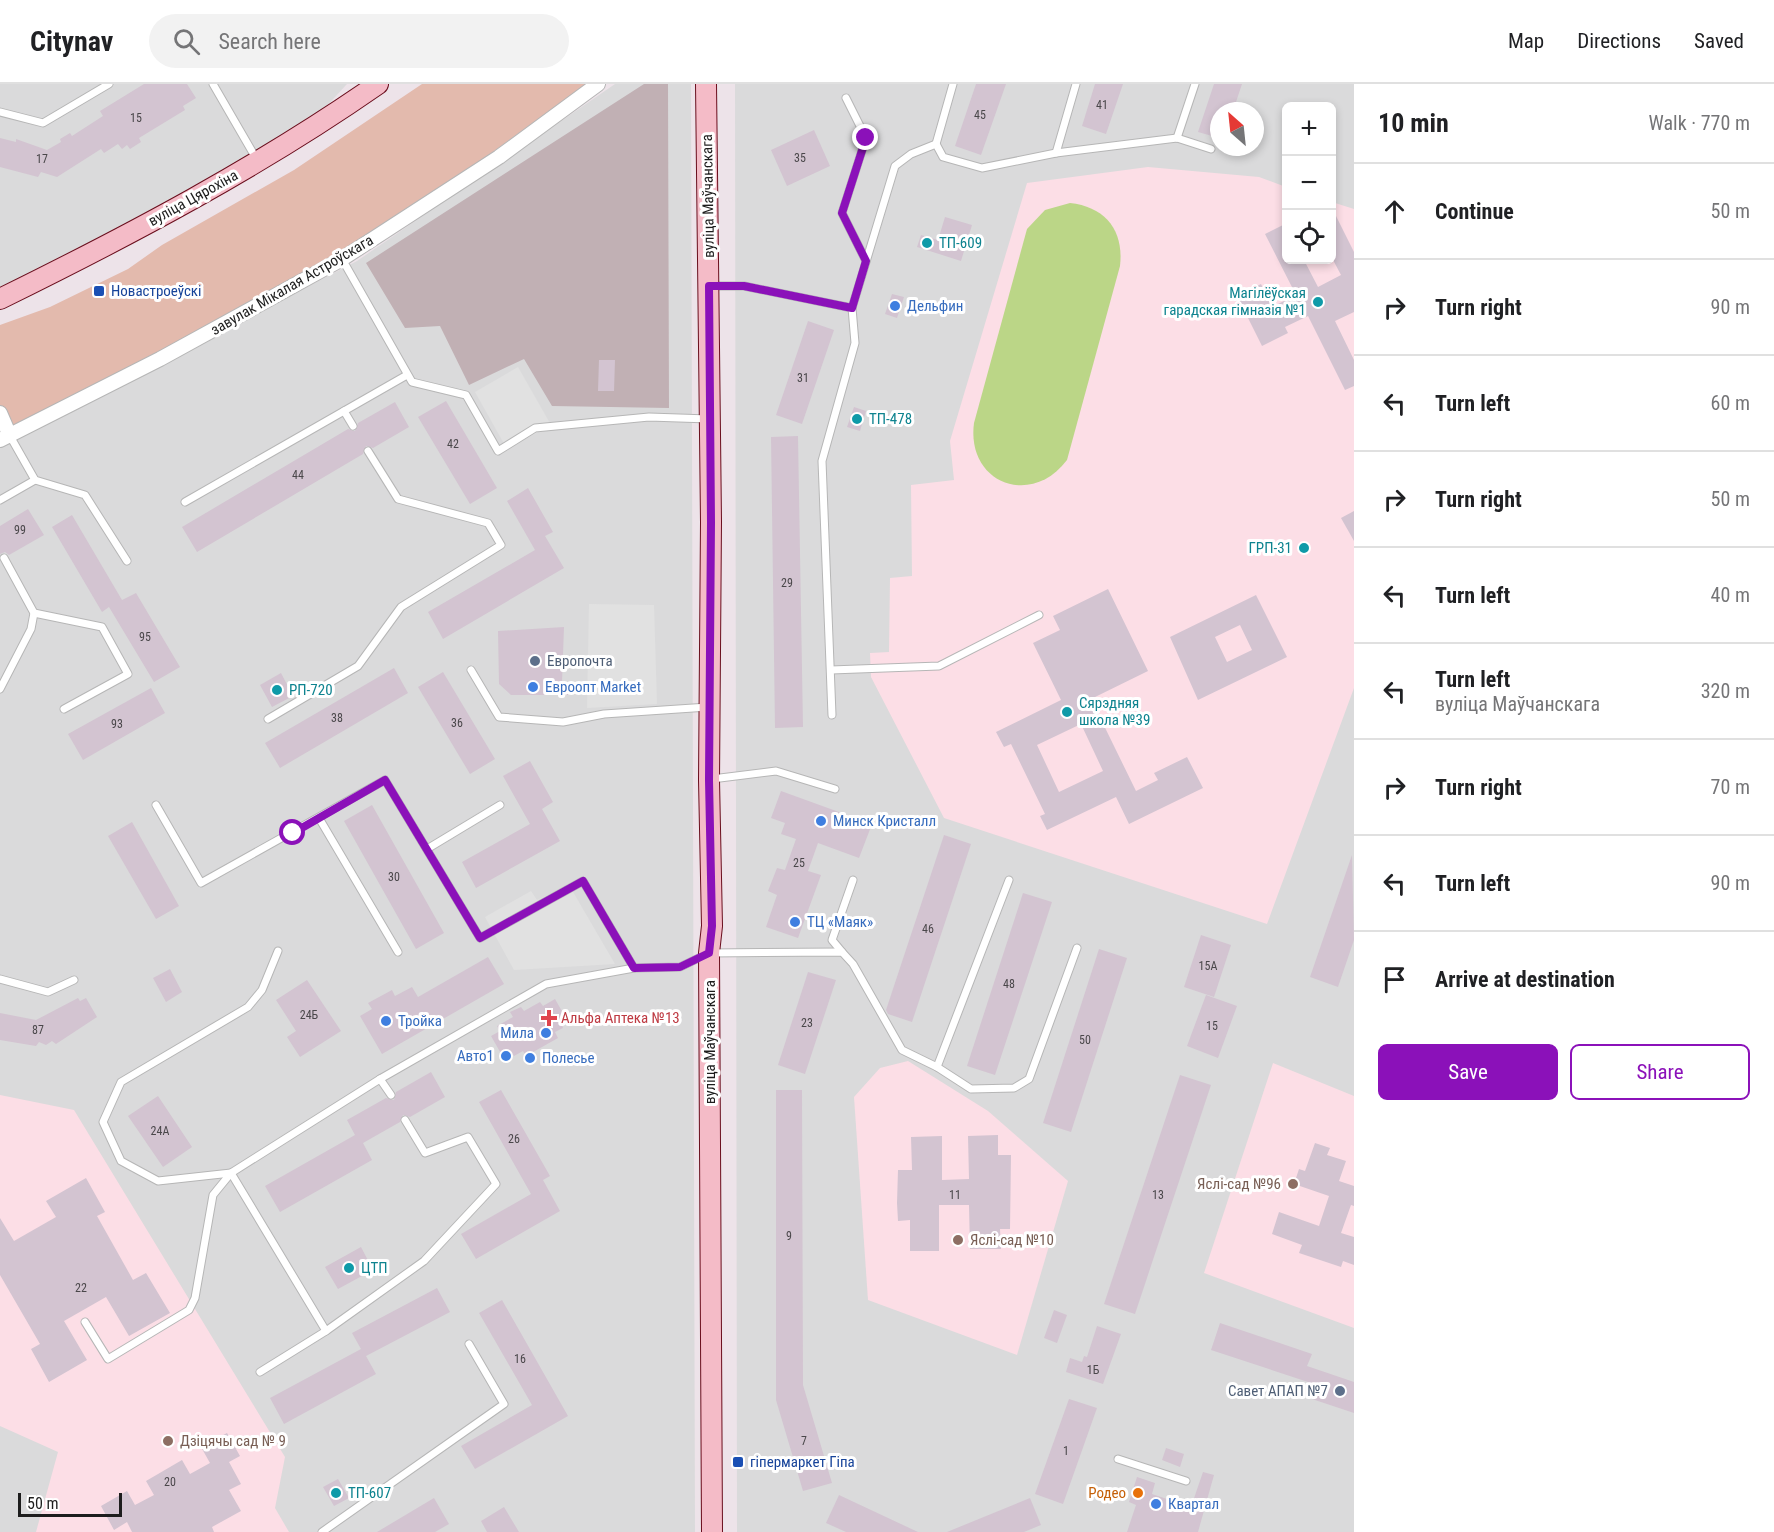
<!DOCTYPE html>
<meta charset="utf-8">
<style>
:root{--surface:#fff;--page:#f2f2f2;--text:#202124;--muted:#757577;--line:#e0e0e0;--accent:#8b11b9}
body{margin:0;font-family:"Roboto Condensed",sans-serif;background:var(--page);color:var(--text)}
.controls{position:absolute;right:18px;top:18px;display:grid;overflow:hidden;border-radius:9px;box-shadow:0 3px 9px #0003}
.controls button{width:54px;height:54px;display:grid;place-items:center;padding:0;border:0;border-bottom:2px solid var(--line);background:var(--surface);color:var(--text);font:30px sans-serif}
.compass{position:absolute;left:1210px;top:18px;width:54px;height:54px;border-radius:50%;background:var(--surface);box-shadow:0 3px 9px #0003;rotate:333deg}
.scale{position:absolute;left:18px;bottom:15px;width:104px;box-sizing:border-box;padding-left:6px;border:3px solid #1d1d1d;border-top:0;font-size:16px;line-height:21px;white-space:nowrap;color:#1d1d1d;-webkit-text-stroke:4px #fff;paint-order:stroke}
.stop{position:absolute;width:18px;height:18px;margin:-14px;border:4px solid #8b11b9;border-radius:50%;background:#fff}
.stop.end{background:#8b11b9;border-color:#fff;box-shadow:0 2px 6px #0008}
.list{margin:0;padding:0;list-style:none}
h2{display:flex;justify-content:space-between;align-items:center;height:78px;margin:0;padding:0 24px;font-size:26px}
h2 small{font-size:20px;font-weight:400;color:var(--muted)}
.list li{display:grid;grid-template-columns:39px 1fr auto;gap:18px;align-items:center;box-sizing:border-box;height:96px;padding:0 24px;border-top:2px solid var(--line)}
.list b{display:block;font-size:22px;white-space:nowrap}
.list p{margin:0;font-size:20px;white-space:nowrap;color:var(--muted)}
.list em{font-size:20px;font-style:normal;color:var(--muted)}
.actions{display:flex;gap:12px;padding:18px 24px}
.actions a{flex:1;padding:14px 0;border:2px solid var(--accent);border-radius:9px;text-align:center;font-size:21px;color:var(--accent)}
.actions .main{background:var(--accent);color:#fff}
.icon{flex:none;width:33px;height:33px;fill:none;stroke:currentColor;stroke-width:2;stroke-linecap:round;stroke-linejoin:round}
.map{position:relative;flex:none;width:1354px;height:1448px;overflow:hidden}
header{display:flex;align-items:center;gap:36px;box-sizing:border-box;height:84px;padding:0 30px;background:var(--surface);border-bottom:2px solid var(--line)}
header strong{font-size:28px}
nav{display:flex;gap:33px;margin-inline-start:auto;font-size:21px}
.search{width:420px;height:54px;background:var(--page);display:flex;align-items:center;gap:15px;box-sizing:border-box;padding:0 21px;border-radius:33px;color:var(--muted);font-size:22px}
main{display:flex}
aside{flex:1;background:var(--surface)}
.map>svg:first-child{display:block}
</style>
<header>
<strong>Citynav</strong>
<div class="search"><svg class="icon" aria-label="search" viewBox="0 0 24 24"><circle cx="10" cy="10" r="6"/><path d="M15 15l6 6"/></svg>Search here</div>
<nav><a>Map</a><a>Directions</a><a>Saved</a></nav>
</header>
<main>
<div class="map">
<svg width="1354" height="1448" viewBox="0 0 1354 1448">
<rect width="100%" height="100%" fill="#ede3e9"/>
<!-- residential -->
<g fill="#dadadb" fill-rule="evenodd">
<path d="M0 0H347L323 26 270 61 87 162 0 205Z"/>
<path d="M615 0H691L695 1448H0V362L357 177Z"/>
<path d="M735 0H1354V1448H737ZM1286 22H1332V176H1286ZM1219 27H1255V63H1219Z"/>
</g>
<!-- education -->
<g fill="#fcdee6">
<path d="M1148 83 1259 93 1286 103V176H1332V118L1354 125V604L1267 840 944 734 871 593 870 569 889 568 890 494 912 492 911 401 954 396 950 357 1027 99Z"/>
<path d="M908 977 988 1027 1068 1097 1017 1271 868 1216 854 1013 880 984Z"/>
<path d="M1273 979 1354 1012V1244L1204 1189Z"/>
<path d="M0 1011 74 1026 285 1373 275 1424 289 1448H36L58 1368 0 1342Z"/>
</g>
<!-- construction -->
<path fill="#c1b0b4" d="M644 0H668L669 324 552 322 524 275 469 301 440 242 405 244 366 179Z"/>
<!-- grass -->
<path fill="#e3baad" d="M422 0H586L407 131 149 278 0 349V241L50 223 128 185 162 161 294 86Z"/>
<!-- pitch -->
<path fill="#bbd687" d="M1070 119C1106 123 1124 147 1120 182L1067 376C1031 424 966 399 974 339L1027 145 1045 126Z"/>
<!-- parking -->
<g fill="#e1e1e1">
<path d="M518 283 551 341 507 365 475 308Z"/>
<path d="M589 520 654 521 657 620 587 624Z"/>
<path d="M569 801 615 880 514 886 485 833 531 807 537 816Z"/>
</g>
<!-- building -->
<g fill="#d3c4d1" fill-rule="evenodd">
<path d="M144 0H187L196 14 183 22 185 26 139 54 141 58 130 65 127 61 122 65 118 60 104 69 101 65 57 93 41 88 38 93 0 83V54L16 58V55L47 66 61 58 60 55 70 49 72 52 103 32 100 27Z"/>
<path d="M976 0H1006L981 71 955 62Z"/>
<path d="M1095 0H1123L1106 50 1082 42Z"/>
<path d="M1214 0H1242L1233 27H1219V54L1198 48Z"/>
<path d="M814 46 830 82 787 102 771 66Z"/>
<path d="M1332 124 1354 168V228L1335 237 1354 276V302L1345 306 1308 232 1285 243 1288 249 1262 262 1237 212 1261 200 1272 223 1296 211 1265 150 1287 139V176H1304L1318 203 1341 191 1332 174Z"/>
<path d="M945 133 972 141 961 177 917 163 921 151 938 156Z"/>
<path d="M892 210 904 213 897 234 885 230Z"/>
<path d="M808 237 834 246 802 340 776 331Z"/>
<path d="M599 276H615L614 307H598Z"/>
<path d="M446 317 497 404 470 420 418 333Z"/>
<path d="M395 318 409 343 373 364 366 362 363 370 197 468 182 443 348 345 355 347 358 339Z"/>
<path d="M854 323 866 327 860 347 847 343Z"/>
<path d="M798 352 803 643 775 644 771 353Z"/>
<path d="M528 404 553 448 545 452 564 484 443 555 428 528 535 466 507 417Z"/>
<path d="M28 425 44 451 9 471 5 468 0 470V442Z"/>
<path d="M1354 427V457L1341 434Z"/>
<path d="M72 431 122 516 136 509 180 583 154 598 109 523 102 528 52 443Z"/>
<path d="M1108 505 1148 587 1091 615 1136 707 1158 696 1154 689 1187 673 1203 704 1129 740 1116 713 1047 746 1040 732 1045 730 1011 660 1004 663 996 648 1061 616 1033 559 1060 546 1053 532ZM1081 640 1103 687 1059 708 1037 661Z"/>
<path d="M1256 511 1287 573 1198 616 1170 553ZM1240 541 1252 566 1227 578 1215 553Z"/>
<path d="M564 543 562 598H569L568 611H511L499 600 498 547Z"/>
<path d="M394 584 408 609 280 684 265 659Z"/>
<path d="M443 588 495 675 470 690 418 603Z"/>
<path d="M281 589 293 612 272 623 260 601Z"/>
<path d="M151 604 165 629 83 676 68 650Z"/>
<path d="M530 677 553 718 542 725 560 757 476 804 462 778 530 740 503 692Z"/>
<path d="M781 707 872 740 859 774 818 759 808 787 821 791 798 854 766 843 777 811 768 807 777 784 785 786 796 755 781 750 785 739 771 734Z"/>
<path d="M372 721 444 849 416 865 344 737Z"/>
<path d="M132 738 179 822 156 835 108 752Z"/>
<path d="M944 751 971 760 912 938 888 930 886 926Z"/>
<path d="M1352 771 1354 856 1338 903 1310 893Z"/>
<path d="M1023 809 1052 818 995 991 967 982Z"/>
<path d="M1201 851 1231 861 1214 913 1184 903Z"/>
<path d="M1099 865 1127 874 1071 1048 1043 1039Z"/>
<path d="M488 873 504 900 382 970 360 932 372 925 368 919 392 906 395 912 412 903 418 913Z"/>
<path d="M170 885 182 908 166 918 153 894Z"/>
<path d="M808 888 836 896 805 990 778 981Z"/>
<path d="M307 896 341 947 300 973 287 953 296 947 276 916Z"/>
<path d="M1206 911 1237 922 1218 974 1187 962Z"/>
<path d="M78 914 80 917 86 914 97 933 56 960 52 957 46 961 39 958 36 962 0 956V929L36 936Z"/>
<path d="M555 915 567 936 561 939 563 944 555 948 558 954 526 972 523 967 514 972 511 968 503 973 491 952 500 947 497 942 513 933 510 928 521 923 524 927 540 918 543 922Z"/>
<path d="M431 988 445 1013 410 1033 403 1031 400 1038 363 1059 372 1076 280 1128 265 1102 355 1051 347 1036 386 1014 394 1016 396 1008Z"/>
<path d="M1180 991 1211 1001 1135 1230 1104 1220Z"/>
<path d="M501 1006 550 1092 543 1096 560 1127 476 1175 461 1150 531 1110 479 1018Z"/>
<path d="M776 1006H802L803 1301 832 1399 803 1407 776 1316Z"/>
<path d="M158 1012 192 1063 163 1083 128 1032Z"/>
<path d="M998 1051V1071H1011L1010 1145H1000L1001 1165H970L969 1121H939V1167H910V1136L898 1137 897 1119 898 1086H912L911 1053 942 1052V1096L969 1095 968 1052Z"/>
<path d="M1315 1059 1330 1064 1327 1071 1346 1077 1339 1097 1354 1102V1122L1351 1121 1341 1149 1354 1153V1181L1343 1177 1341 1183 1299 1169 1302 1161 1272 1150 1279 1128 1319 1142 1329 1112 1294 1100 1299 1085 1305 1087Z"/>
<path d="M86 1094 105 1128 97 1132 133 1196 146 1189 170 1229 129 1252 106 1213 64 1237 87 1276 49 1298 31 1265 40 1260 0 1191V1134L14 1157 56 1133 46 1117Z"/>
<path d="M361 1163 373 1186 338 1205 325 1183Z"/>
<path d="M437 1204 450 1228 366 1272 376 1290 284 1340 270 1314 361 1265 352 1249Z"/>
<path d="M502 1216 568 1332 475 1385 461 1362 532 1321 479 1229Z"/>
<path d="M1054 1226 1067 1231 1057 1259 1044 1254Z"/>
<path d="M1220 1239 1312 1270 1307 1282 1354 1298V1329L1303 1312 1308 1298 1211 1266Z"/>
<path d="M1097 1242 1121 1250 1103 1300 1066 1288 1070 1274 1082 1278 1084 1272 1087 1273Z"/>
<path d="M1069 1315 1097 1324 1063 1420 1035 1410Z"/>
<path d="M227 1349 240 1372 229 1378 241 1400 229 1406 241 1427 212 1443 214 1448H132L127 1438 114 1446 101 1422 127 1407 135 1421 154 1411 146 1397 182 1376 190 1390 210 1379 201 1363Z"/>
<path d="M1166 1364 1184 1370 1180 1383 1162 1376Z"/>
<path d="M1203 1388 1214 1391 1198 1448H1127L1136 1421 1129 1418 1137 1393 1155 1399 1152 1410 1191 1423Z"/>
<path d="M338 1395 349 1414 334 1422 323 1403Z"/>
<path d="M839 1411 918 1448H846L826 1439Z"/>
<path d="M434 1414 449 1440 435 1448H377Z"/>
<path d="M1030 1414 1041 1441 1024 1448H947Z"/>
<path d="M504 1423 519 1448H487L481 1437Z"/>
</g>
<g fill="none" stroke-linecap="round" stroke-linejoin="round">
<defs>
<g id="lane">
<path d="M213 0 257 76"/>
<path d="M846 14 866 54 842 129 866 177"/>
<path d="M0 28 43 39 109 0"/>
<path d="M1177 54 1195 0"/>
<path d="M936 60 953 0"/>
<path d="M1056 69 1076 0"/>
<path d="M342 175 412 298 466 311 498 367 535 344 649 333 709 335"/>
<path d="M712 202H744L852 224 855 259 822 377 832 631"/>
<path d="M852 224 895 82 911 70 936 60 943 73 982 84 1056 69 1177 54 1211 65"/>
<path d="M344 327 353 342"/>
<path d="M10 352 35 396 85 411 127 477"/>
<path d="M0 416 35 396"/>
<path d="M185 418 407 291"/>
<path d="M34 529 102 543 128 590 64 625"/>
<path d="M471 586 499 633 563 638 604 630 708 623"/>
<path d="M831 586 939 582 1039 531"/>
<path d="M0 605 31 545 34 529 4 474"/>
<path d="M268 635 358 582 401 523 501 461 488 439 398 415 368 367"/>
<path d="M712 695 776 687 835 705"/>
<path d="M156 721 201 799 385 696 480 854 583 797 634 884"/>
<path d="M319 734 398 868"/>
<path d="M427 765 500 721"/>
<path d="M278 867 262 906 248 923 121 998 103 1038 121 1077 158 1097 231 1089 326 1247"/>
<path d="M842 868 832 856 853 796"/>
<path d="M0 895 48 908 74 896"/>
<path d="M937 983 1009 796"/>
<path d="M380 995 391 1011"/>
<path d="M85 1238 108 1275 189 1226 195 1214 213 1111 231 1089 380 995 546 900 634 884 680 883 709 869 842 868 853 880 902 966 937 983 971 1005 1014 1004 1029 995 1077 864"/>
<path d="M260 1288 326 1247 424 1177 496 1100 468 1053 425 1069 405 1036"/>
<path d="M1118 1375 1186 1397"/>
<path d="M322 1448 504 1320 469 1260"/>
</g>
<g id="street">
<path d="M0 329 10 352"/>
<path d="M0 356 160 275 342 175 499 73 598 0"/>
</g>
<g id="secondary">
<path d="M706 0 711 438 709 696 712 842 709 869 712 1448"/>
<path d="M0 215C130 151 259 83 378 0"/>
</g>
</defs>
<!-- lane casing -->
<use href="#lane" stroke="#b6b6b6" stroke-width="9"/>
<!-- street casing -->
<use href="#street" stroke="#b6b6b6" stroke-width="16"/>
<!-- secondary casing -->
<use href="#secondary" stroke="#6a0e1d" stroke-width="22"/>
<!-- lane -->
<use href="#lane" stroke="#fff" stroke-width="7"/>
<!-- street -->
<use href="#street" stroke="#fff" stroke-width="14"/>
<!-- secondary -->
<use href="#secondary" stroke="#f4bbc7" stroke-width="20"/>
</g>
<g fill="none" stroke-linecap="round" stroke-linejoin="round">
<!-- route -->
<path stroke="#8b11b9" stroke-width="8" d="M293 749 385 696 480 854 583 797 634 884 680 883 709 869 712 842 709 696 711 438 709 202H744L852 224 866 177 842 129 866 54"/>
</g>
<!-- markers -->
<g fill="#0f9aa8" stroke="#fff" stroke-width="2">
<circle cx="927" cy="159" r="6"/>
<circle cx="1318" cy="218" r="6"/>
<circle cx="857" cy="335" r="6"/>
<circle cx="1304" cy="464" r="6"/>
<circle cx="277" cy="606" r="6"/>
<circle cx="1067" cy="628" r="6"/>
<circle cx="349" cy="1184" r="6"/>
<circle cx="336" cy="1409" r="6"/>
</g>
<g fill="#1a4fb4" stroke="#fff" stroke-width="2">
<rect x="93" y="201" width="12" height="12" rx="3"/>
<rect x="732" y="1372" width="12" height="12" rx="3"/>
</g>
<g fill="#3f7fe0" stroke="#fff" stroke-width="2">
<circle cx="895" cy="222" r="6"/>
<circle cx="533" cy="603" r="6"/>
<circle cx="821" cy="737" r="6"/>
<circle cx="795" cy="838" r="6"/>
<circle cx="386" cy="937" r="6"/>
<circle cx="546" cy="949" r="6"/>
<circle cx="506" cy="972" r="6"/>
<circle cx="530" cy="974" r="6"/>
<circle cx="1156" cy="1420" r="6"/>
</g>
<g fill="#5c6f8a" stroke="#fff" stroke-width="2">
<circle cx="535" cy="577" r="6"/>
<circle cx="1340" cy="1307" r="6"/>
</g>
<path fill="#e0444e" stroke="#fff" stroke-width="2" d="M546 925h6v6h6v6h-6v6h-6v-6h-6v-6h6z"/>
<g fill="#8d6e63" stroke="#fff" stroke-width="2">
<circle cx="1293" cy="1100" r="6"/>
<circle cx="958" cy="1156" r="6"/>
<circle cx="168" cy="1357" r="6"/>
</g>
<circle fill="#e8710a" stroke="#fff" stroke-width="2" cx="1138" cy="1409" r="6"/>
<g text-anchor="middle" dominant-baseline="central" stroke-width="6" stroke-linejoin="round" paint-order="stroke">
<!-- number labels -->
<g font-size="12" fill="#4a474a">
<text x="1102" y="21">41</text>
<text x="980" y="31">45</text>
<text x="136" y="34">15</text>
<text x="800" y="74">35</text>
<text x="42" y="75">17</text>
<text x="803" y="294">31</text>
<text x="453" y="360">42</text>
<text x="298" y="391">44</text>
<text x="20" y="446">99</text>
<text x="787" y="499">29</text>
<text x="145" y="553">95</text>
<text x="337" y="634">38</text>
<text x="457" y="639">36</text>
<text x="117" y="640">93</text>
<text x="799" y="779">25</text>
<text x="394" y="793">30</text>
<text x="928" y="845">46</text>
<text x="1208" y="882">15А</text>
<text x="1009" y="900">48</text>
<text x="309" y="931">24Б</text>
<text x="807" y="939">23</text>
<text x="1212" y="942">15</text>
<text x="38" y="946">87</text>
<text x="1085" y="956">50</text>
<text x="160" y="1047">24А</text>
<text x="514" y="1055">26</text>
<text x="955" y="1111">11</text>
<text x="1158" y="1111">13</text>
<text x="789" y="1152">9</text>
<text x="81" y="1204">22</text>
<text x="520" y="1275">16</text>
<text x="1093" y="1286">1Б</text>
<text x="804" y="1357">7</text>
<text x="1066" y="1367">1</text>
<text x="170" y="1398">20</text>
</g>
<!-- street labels -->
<g font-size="15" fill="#1d1d1d" stroke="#fff">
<text transform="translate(708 112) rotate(-91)">вуліца Маўчанскага</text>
<text transform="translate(193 114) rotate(-29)">вуліца Цярохіна</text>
<text transform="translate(292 201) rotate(-30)">завулак Мікалая Астроўскага</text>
<text transform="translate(710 958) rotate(-90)">вуліца Маўчанскага</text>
</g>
<!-- culture labels -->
<g font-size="15" fill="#0d838f" stroke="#fff" text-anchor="start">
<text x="939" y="159">ТП-609</text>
<text x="1306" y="209" text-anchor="end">Магілёўская<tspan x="1306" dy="17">гарадская гімназія №1</tspan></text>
<text x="869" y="335">ТП-478</text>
<text x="1292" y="464" text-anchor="end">ГРП-31</text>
<text x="289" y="606">РП-720</text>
<text x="1079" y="619">Сярэдняя<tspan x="1079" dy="17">школа №39</tspan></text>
<text x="361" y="1184">ЦТП</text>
<text x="348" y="1409">ТП-607</text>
</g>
<!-- transit labels -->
<g font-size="15" fill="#164399" stroke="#fff" text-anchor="start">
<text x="111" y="207">Новастроеўскі</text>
<text x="750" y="1378">гіпермаркет Гіпа</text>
</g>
<!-- shop labels -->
<g font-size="15" fill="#366cbe" stroke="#fff" text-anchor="start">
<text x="907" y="222">Дельфин</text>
<text x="545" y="603">Евроопт Market</text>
<text x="833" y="737">Минск Кристалл</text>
<text x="807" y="838">ТЦ «Маяк»</text>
<text x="398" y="937">Тройка</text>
<text x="534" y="949" text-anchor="end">Мила</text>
<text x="494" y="972" text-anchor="end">Авто1</text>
<text x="542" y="974">Полесье</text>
<text x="1168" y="1420">Квартал</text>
</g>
<!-- service labels -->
<g font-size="15" fill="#4e5e75" stroke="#fff" text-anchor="start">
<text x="547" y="577">Европочта</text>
<text x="1328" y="1307" text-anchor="end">Савет АПАП №7</text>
</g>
<!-- health labels -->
<g font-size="15" fill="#be3a42" stroke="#fff" text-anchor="start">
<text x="561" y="934">Альфа Аптека №13</text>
</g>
<!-- education labels -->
<g font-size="15" fill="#785e54" stroke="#fff" text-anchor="start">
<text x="1281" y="1100" text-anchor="end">Яслі-сад №96</text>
<text x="970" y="1156">Яслі-сад №10</text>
<text x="180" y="1357">Дзіцячы сад № 9</text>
</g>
<!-- food labels -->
<g font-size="15" fill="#c56008" stroke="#fff" text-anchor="end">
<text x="1126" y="1409">Родео</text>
</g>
</g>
</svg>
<div class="controls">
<button>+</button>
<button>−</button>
<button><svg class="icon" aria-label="locate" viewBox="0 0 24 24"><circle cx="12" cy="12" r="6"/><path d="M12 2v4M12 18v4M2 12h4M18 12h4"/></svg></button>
</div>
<svg class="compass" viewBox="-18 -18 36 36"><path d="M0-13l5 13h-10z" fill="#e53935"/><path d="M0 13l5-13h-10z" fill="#757577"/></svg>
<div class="scale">50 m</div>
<div class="stop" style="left:293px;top:749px"></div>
<div class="stop end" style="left:866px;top:54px"></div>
</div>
<aside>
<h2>10 min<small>Walk · 770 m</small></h2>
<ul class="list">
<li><svg class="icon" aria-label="ahead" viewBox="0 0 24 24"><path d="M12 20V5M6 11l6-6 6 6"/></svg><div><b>Continue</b></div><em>50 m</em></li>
<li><svg class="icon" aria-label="right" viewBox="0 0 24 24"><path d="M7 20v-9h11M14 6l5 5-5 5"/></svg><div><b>Turn right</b></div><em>90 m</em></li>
<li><svg class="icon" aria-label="left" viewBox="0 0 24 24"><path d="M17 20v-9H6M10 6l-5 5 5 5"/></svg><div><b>Turn left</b></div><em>60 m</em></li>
<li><svg class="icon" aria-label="right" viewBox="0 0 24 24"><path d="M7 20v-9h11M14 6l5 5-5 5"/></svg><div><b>Turn right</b></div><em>50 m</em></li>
<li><svg class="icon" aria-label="left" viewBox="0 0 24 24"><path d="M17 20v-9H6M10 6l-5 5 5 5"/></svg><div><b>Turn left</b></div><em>40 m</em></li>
<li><svg class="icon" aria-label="left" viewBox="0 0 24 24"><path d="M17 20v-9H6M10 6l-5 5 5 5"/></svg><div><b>Turn left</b><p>вуліца Маўчанскага</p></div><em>320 m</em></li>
<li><svg class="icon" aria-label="right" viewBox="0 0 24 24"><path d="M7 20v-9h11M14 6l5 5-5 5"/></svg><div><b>Turn right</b></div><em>70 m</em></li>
<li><svg class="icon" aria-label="left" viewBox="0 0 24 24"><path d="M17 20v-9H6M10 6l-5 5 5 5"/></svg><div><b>Turn left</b></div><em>90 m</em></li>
<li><svg class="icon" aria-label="arrive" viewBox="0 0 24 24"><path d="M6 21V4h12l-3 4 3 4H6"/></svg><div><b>Arrive at destination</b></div></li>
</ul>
<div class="actions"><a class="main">Save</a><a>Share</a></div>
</aside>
</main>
